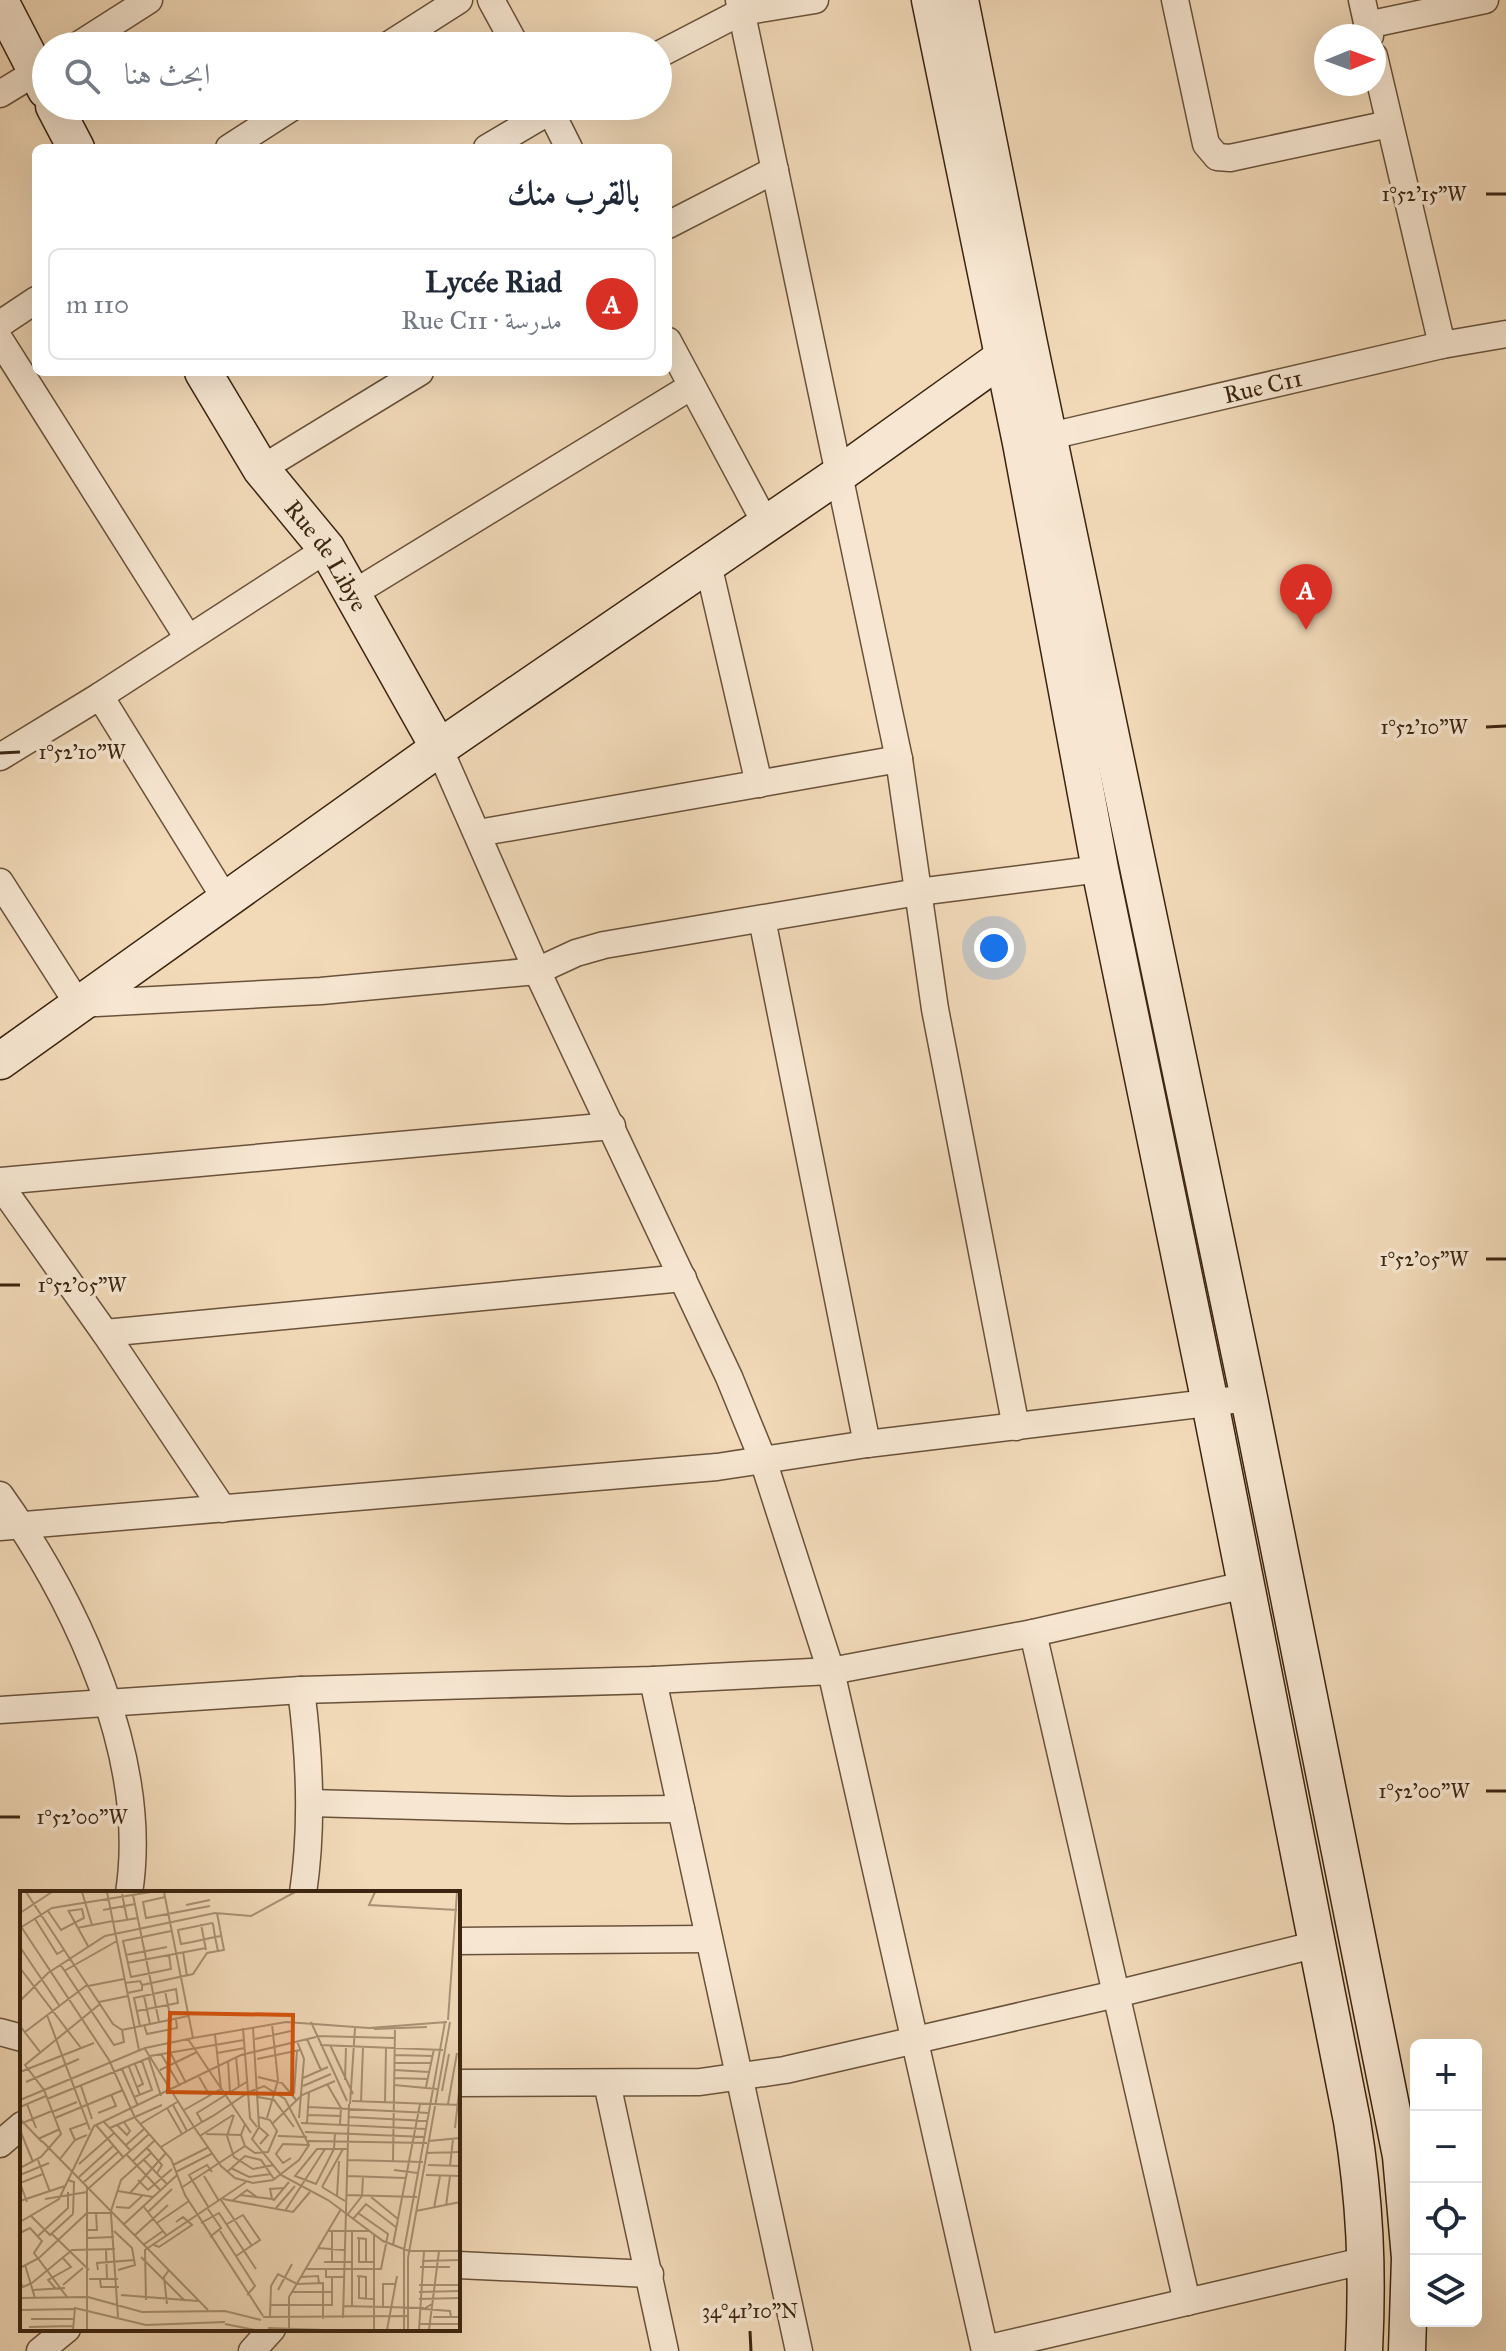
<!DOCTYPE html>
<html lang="ar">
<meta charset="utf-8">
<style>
:root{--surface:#fff;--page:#f2f2f3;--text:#1f2937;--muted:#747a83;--line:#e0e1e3;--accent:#d93025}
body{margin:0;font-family:"IM FELL Great Primer",Amiri,serif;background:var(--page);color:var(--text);direction:rtl}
.controls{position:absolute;right:24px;bottom:24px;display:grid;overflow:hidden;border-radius:12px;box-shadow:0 8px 32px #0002}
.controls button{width:72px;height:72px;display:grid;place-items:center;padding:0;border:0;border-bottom:2px solid var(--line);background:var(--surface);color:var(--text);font:40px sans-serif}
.compass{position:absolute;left:1314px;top:24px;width:72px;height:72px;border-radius:50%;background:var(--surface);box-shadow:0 8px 32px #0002;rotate:89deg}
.you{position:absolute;left:994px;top:948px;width:28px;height:28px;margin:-20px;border:6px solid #fff;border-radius:50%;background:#1a73e8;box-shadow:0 0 0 12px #1a73e833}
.badge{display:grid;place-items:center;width:52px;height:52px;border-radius:50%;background:var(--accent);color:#fff;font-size:26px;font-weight:700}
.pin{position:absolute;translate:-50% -66px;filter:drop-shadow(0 2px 4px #0008)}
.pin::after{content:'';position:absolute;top:42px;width:28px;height:24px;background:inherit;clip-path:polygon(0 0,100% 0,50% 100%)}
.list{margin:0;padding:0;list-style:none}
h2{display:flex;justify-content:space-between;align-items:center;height:104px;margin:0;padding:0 32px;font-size:34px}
h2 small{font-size:26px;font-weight:400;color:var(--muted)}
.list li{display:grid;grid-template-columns:52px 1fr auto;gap:24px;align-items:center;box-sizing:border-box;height:112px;margin:0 16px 16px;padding:0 16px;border:2px solid var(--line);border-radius:12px}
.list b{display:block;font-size:30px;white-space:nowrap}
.list p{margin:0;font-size:26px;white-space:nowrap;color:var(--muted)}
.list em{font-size:26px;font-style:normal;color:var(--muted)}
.icon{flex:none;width:44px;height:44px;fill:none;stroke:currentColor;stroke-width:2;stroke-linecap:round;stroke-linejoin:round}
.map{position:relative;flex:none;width:1506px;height:2351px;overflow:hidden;direction:ltr}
.search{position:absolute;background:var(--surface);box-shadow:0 8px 32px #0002;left:32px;top:32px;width:640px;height:88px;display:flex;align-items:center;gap:20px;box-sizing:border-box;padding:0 28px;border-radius:44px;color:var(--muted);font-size:30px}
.panel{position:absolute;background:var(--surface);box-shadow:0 8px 32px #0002;left:32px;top:144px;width:640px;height:232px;border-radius:12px;direction:rtl}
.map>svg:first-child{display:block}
</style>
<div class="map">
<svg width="1506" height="2351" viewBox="0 0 1506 2351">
<rect width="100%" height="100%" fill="#f2dab9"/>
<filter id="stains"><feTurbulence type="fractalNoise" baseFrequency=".0025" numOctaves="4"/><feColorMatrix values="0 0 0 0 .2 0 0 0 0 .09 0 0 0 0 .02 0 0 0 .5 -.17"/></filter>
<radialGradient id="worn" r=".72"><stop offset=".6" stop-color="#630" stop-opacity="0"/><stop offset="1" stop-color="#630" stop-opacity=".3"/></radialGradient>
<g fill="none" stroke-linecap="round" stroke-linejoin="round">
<defs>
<g id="street">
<path d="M491 0 516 46"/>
<path d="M739 0 899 759 935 1009 1016 1427"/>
<path d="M1175 0 1206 144 1217 157 1230 158 1389 124"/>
<path d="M1362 0 1370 36"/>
<path d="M1367 25 1485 0"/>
<path d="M77 46 149 0"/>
<path d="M387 46 459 0"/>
<path d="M658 55 741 12 815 0"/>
<path d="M1374 56 1442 345"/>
<path d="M0 94 46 66"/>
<path d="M548 106 569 148"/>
<path d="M229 148 294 106"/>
<path d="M487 148 558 106"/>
<path d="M668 225 775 170"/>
<path d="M0 324 36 300"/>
<path d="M0 340 188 638"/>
<path d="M668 341 766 524"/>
<path id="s1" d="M1033 440 1442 345 1506 334"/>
<path d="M261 469 420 372"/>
<path d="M708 564 759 784"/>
<path d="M354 593 692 386"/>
<path d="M100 696 226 900"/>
<path d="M439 748 537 971 729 1377 763 1460 831 1671 985 2351"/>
<path d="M0 757 100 696 327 549"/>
<path d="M478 833 899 759"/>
<path d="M0 882 78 1004 321 991 537 971 576 953 604 945 918 892 1100 869"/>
<path d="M762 919 867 1444"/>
<path d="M0 1181 612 1126"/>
<path d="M0 1185 105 1333 223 1509"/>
<path d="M105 1333 683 1278"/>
<path d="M0 1495C77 1603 150 1758 129 1893"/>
<path d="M0 1527 717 1467 867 1444 1249 1398"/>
<path d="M1033 1633 1187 2302"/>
<path d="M653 1680 799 2351"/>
<path d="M301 1690C310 1758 313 1826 303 1893"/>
<path d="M0 1710 301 1690 653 1680 831 1671 1033 1633 1245 1585"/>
<path d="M310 1803 568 1810 681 1809"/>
<path d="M458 1941 708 1939"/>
<path d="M0 2032 22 2038"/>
<path d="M458 2083 700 2082 785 2070 1116 1994 1318 1944"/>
<path d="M607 2083 665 2351"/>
<path d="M0 2144 22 2125"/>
<path d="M458 2265 650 2274"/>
<path d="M985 2349 1367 2260"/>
<path d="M40 2351 67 2329"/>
<path d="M252 2351 272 2329"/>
</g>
<g id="secondary">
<path d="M930 0 1021 443 1100 869 1210 1403 1352 2121C1365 2201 1368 2270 1364 2351"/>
<path d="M960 0 1028 339 1249 1398 1401 2156 1410 2258 1407 2351"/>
<path d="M0 1 46 90"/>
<path d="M54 106 76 148"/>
<path id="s2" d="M203 372 261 469 327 549 439 748"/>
<path d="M0 1061 439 748 841 473 1020 345"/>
</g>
</defs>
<!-- street casing -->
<use href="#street" stroke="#69523a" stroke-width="29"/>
<!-- secondary casing -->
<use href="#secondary" stroke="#3b2510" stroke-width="39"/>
<!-- street -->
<use href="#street" stroke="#f7e7d2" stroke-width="26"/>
<!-- secondary -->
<use href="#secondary" stroke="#f7e7d2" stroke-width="36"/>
</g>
<!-- ticks -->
<path fill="none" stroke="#3b2510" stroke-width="3" d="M1486 194H1506M1486 727 1506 726M0 753 20 752M1486 1259H1506M0 1285H20M1486 1791H1506M0 1817H20M750 2331 751 2351"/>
<g text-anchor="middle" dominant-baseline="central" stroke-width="7" stroke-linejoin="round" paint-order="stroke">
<!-- street labels -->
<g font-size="24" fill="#3b2510" stroke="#f7e7d2">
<text stroke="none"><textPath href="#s1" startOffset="236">Rue C11</textPath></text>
<text stroke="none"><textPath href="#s2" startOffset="222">Rue de Libye</textPath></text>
</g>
</g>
<!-- overview -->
<g transform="translate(20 1891)">
<rect width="440" height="440" fill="#f2dab9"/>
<path fill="none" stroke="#a99275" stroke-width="2" d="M6 1 93 133 102 139M62 1 72 34M87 1 119 159M144 1 173 147M355 1 349 14 437 19M102 3 107 28M113 4 139 131M145 6 123 11 126 27 190 15M166 14 190 9M48 19 68 55M83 19 115 13M28 20 41 39 64 27 62 18 48 20M0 22 32 1M15 28 37 63 44 59M93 31 118 27M181 33 186 59M0 34 89 169 115 227 151 268 165 304 243 425M0 37 32 17 131 1M57 37 93 30M0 56 39 114M198 60 195 46 193 33 192 32 158 39 161 53 172 51 195 46 201 45M163 61 167 85M106 64 147 56M149 64 151 78 111 86 103 50 151 40M107 72 186 57M40 73 94 154 104 151 102 139M0 77 61 157M44 80 97 50M105 92 120 90 122 94V99L107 102M122 94 173 83 187 62 204 59 197 22M68 95 104 88M145 100 151 129M124 105 130 133M0 110 28 82 85 45 195 22 231 25 275 1M79 111 108 105M117 120 158 112 156 98 114 107 120 135M27 124 70 239M428 129 437 1M291 131 327 210M124 134 127 143 157 137 156 128M0 135 20 161M223 137 230 227 237 236M233 137 239 236M354 138 407 136M102 139 168 125M5 141 67 94M296 145 375 147M168 148 231 242M235 148 271 140M287 148 301 179M277 150 284 168 279 227M300 154 423 159M310 154 333 203M125 158 174 236 201 275 215 287 233 292 253 289 279 269 289 254 265 208 244 195 229 201 193 225 182 231 174 236 167 240 141 256M149 159 166 192M197 162 225 157M141 163 160 195M374 164 413 165M130 165 224 149M216 166 219 196M129 168 141 205M237 168 280 159M208 170 210 202M374 172H411M115 173 123 193 117 196M109 176 120 204M102 178 118 215M140 179 177 161M374 179 409 181M0 181 74 152M178 184 190 205M238 186 262 192 277 210M283 187 308 176M374 187 408 188M325 189 326 155M6 191 59 168M307 193 321 217 320 233M374 194 417 198M61 195 72 228M283 195 311 183M406 196 414 158M422 200 429 163M274 203 277 160M114 206 132 199 122 170M238 206 254 209 274 236M27 208 131 166M0 209 125 157 173 147 266 131 349 137 427 131M332 210 440 214M341 211 343 156M365 212 366 156M7 213 16 237M330 213 335 137M428 213 437 162M153 214 167 240M0 216 26 205M289 216 409 222M147 217 162 243M164 219 201 198 195 144M32 221 57 211M78 222 96 215 91 203M214 224 207 245 214 266 233 278 254 274M288 224 321 225M329 226 407 230M35 227 103 199M247 227 258 189 252 133M0 228 22 251M84 231 111 260M182 231 177 222 228 190M253 232 282 204 315 190M281 232 406 238M287 232 289 201M0 233 32 220M120 233 159 210M225 233 221 244 225 255 235 262 248 261 257 240 250 229 239 226M76 234 104 267M97 234 107 244 110 240 104 231M90 237 142 214M435 237 440 192M0 239 13 271M285 241 405 246M315 242 314 258 296 293 275 285 297 258H328M186 243 221 244M180 245 213 224M258 245 287 246M18 248 40 238M55 249 50 238 67 232M22 250 188 419M288 250 407 252M409 250 440 247M240 253 248 244 239 236 232 248 261 284 308 309 363 350 389 360H440M105 255 124 238M127 257 142 274 137 282M406 262 440 261M107 264 140 299M271 267 263 272 256 263 263 253 289 254M40 268 55 249 67 244M18 269 30 301M124 269 147 293M328 269 403 271M113 270 135 249M373 270 375 136M59 273 94 242M153 274 189 256M408 274 440 275M430 275 433 248M0 277 21 266 41 243 24 199 5 174 80 113M211 277 229 286 251 283M374 279 398 282 384 359V438M156 281 193 262M207 281 225 265 241 269 254 288M398 282 425 131M0 284 29 272M406 284 440 285M184 285 199 310M327 285 386 287M59 286 93 255M48 289 54 291 53 323M118 289 128 299 152 278M64 291 98 261M302 296 323 258M302 296 325 310M69 297 129 243M161 297 225 255M264 297 250 298 252 308 254 309 269 291M98 300 133 306M110 302 146 262M220 304 252 308M326 304 397 306M317 305 319 270M351 306 378 328M25 308 67 301M203 308 273 321 290 301M201 309 232 355M0 310 45 295M212 310 227 299 238 307M7 311 0 292 23 283M123 315 147 345M426 315 430 285M96 316 109 317 122 305M189 317 169 284 187 274 192 281M256 317 275 295M414 317 420 285M188 318 201 337 190 346M91 320 101 289 131 262M265 320 305 258M396 320 440 311M128 321 152 298M67 322H92M91 323 98 426M328 323 342 305 343 285M11 325 30 344 53 323M333 328 346 313 377 337M0 331 39 308 74 235 221 164 296 146M137 332 169 310M181 332 199 322 236 378M207 333 223 324 240 349 216 365M103 334 157 284M68 339H77L76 322M94 340 112 357 115 374 98 379M200 340 235 395 227 404M308 340H348M0 342 10 337 22 350 14 362 47 406M32 343 69 379M18 345 48 317V301M114 345 148 314M68 347 94 346M337 347 346 348V371M339 347V371H354M123 354 143 340M134 354 139 356 172 334 163 326 156 331M373 354 400 213M298 357 324 359M86 358 87 388M121 366 165 410M402 370 440 369M304 371H332M312 371V340M5 374 15 407M400 376H430M0 377 19 367 67 322M286 378H361L368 343 338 322M306 378V386H324M78 379 77 372 115 369M337 385 346 386V408M339 385V407L354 408M281 386 298 385 299 392M69 388H98M80 388 81 396H99M0 391 3 396 12 392 52 359 95 358M43 394 63 377M399 394H440M36 398 28 389 51 376 42 366M13 399 45 397M258 399 272 373M272 401H312M399 401 440 400M101 404 178 410M0 407 68 406 122 421 205 420 241 429M399 408 440 407M126 409 125 359 226 291M147 413 144 386 149 379M412 413 404 418 430 420 431 426M250 414H312V387M323 415 404 417M332 415V340M363 415V393H375M0 419 54 418M250 425 251 395 258 383 277 393 303 392V428M243 426 387 425M413 426H440M323 427 329 213M11 428H53M205 433 235 439M399 433H440M9 436 53 435M248 437 304 439M53 439 55 417 126 434 205 431M67 439V296M269 439V406L321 318M354 439V344M367 439 377 385M388 439V367L430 131M399 439 404 360M409 439 419 360"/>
<path fill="#d7540c" fill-opacity="0.15" stroke="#d7540c" stroke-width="4" d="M150 122 273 124 272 203 148 201Z"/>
<rect width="440" height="440" fill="none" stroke="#3b2510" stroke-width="4"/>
</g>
<g font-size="20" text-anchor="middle" fill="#3b2510" stroke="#f7e7d2" stroke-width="7" stroke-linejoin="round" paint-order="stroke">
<text x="1424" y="201">1°52'15"W</text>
<text x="1424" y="734">1°52'10"W</text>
<text x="82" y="759">1°52'10"W</text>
<text x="1424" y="1266">1°52'05"W</text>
<text x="82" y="1292">1°52'05"W</text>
<text x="1424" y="1798">1°52'00"W</text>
<text x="82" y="1824">1°52'00"W</text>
<text x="750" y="2318">34°41'10"N</text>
</g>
<rect width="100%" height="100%" filter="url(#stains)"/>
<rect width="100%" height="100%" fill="url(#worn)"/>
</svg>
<div class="controls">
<button>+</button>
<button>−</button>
<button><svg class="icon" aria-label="locate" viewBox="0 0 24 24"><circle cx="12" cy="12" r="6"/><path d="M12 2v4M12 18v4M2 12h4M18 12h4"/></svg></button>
<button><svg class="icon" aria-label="layers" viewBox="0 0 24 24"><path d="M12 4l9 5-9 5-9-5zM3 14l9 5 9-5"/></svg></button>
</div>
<svg class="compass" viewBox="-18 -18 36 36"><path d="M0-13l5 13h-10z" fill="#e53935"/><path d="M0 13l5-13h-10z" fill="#747a83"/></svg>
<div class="you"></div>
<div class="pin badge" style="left:1306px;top:630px">A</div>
<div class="search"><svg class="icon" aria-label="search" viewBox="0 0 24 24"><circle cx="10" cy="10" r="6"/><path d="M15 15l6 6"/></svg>ابحث هنا</div>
<section class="panel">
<h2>بالقرب منك<small></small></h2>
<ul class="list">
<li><span class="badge">A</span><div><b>Lycée Riad</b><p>مدرسة · Rue C11</p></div><em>110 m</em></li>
</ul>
</section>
</div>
